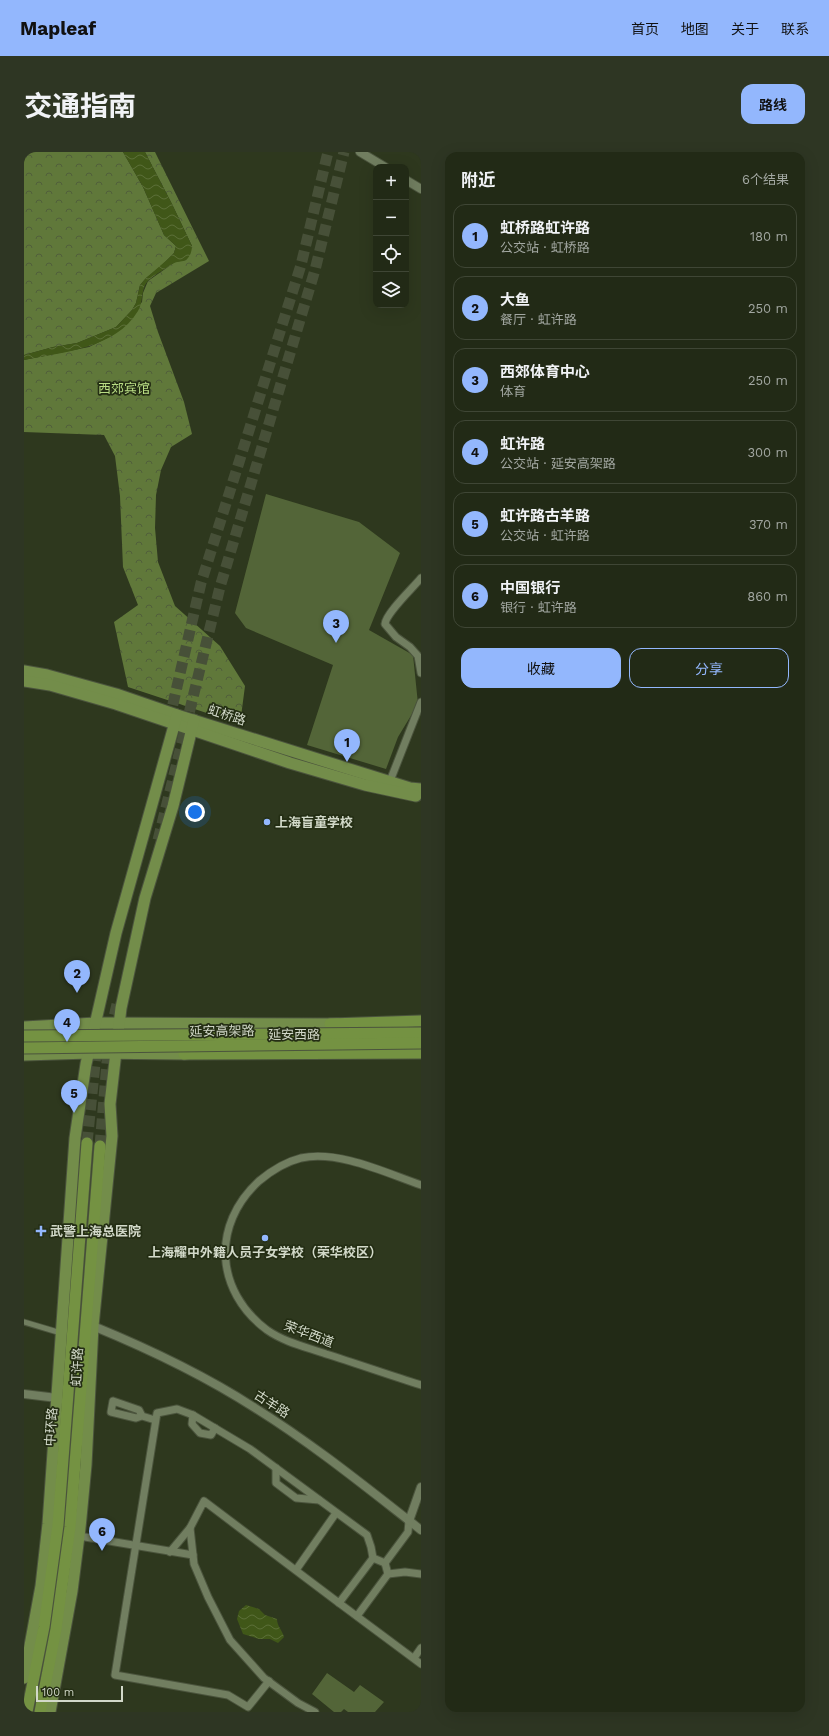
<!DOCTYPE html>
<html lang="zh">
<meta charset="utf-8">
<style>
:root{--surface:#222a16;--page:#2e3623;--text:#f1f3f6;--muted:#a2a7a1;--line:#3f4635;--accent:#93b7fd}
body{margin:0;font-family:"Work Sans","Noto Sans SC",sans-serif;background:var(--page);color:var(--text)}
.controls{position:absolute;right:12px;top:12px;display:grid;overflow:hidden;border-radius:8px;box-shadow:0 4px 16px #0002}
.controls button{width:36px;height:36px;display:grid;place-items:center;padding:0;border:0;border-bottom:1px solid var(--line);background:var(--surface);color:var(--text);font:20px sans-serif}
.scale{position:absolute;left:12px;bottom:10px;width:87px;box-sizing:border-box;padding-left:4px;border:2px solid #d2d9c9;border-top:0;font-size:11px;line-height:14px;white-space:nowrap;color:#d2d9c9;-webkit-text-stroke:3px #242e14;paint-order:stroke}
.you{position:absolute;left:171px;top:660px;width:14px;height:14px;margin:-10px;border:3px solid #fff;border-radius:50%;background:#1a73e8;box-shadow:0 0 0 6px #1a73e833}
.badge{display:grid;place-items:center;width:26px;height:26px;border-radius:50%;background:var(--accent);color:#111;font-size:13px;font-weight:700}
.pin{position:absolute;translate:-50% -33px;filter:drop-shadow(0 1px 2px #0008)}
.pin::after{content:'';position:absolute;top:21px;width:14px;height:12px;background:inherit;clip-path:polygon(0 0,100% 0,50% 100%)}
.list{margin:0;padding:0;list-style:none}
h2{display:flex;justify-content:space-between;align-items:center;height:52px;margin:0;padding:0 16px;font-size:17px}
h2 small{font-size:13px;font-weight:400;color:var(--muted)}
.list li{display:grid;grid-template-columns:26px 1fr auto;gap:12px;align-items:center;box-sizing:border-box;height:64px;margin:0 8px 8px;padding:0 8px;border:1px solid var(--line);border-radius:12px}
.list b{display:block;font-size:15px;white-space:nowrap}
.list p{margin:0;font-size:13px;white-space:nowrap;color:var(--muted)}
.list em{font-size:13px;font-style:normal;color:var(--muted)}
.actions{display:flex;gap:8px;padding:12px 16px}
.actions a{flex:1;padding:9px 0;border:1px solid var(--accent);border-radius:12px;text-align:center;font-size:14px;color:var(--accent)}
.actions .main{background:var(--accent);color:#111}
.icon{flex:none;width:22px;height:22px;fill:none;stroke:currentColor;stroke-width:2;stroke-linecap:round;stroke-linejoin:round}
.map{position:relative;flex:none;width:397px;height:1560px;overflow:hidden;border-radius:12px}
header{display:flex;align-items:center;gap:24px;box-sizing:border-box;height:56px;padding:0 20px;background:var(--accent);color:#111}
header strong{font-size:19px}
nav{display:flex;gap:22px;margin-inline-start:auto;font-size:14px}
.intro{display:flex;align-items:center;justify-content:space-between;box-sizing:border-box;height:96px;padding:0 24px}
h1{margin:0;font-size:28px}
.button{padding:10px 18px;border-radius:12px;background:var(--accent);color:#111;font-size:14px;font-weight:700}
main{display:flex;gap:24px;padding:0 24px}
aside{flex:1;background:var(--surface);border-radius:12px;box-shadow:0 4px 16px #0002}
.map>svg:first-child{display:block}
</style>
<header>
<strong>Mapleaf</strong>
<nav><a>首页</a><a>地图</a><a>关于</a><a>联系</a></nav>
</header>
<div class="intro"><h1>交通指南</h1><a class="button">路线</a></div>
<main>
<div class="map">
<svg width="397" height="1560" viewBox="0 0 397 1560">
<defs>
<pattern id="forest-crowns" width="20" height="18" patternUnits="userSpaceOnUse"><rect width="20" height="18" fill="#60783a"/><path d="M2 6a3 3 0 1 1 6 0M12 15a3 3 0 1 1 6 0" fill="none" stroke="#515f3b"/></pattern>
<pattern id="water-waves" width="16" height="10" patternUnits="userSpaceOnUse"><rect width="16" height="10" fill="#405718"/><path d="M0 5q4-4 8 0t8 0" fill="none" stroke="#5b6f38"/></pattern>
</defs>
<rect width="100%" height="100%" fill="#2e381e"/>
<!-- forest -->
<g fill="url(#forest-crowns)">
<path d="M0 0H99L119 35 140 83 152 94 150 101 136 115 122 126 116 133 112 151 108 158 92 175 53 191 29 195 0 203Z"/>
<path d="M121 0H131L185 109 132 141 126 154 134 180 160 250 168 282 147 295 137 318 132 343 131 376 134 410 151 454 196 494 221 534 216 572 104 535 90 470 114 453 99 415 96 344 91 304 80 283 0 280V208L65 195 89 183 118 150 119 141 124 129 151 110 162 108 168 94 148 52Z"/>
</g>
<!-- pitch -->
<g fill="#536538">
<path d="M242 342 335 370 376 401 345 478 389 503 394 552 374 585 362 617 283 593 309 513 222 476 211 461Z"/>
<path d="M303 1521 330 1540 336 1533 360 1550 351 1560H324L320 1557 317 1560H310L288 1542Z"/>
</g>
<!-- water -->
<g fill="url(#water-waves)">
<path d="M99 0H121L148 52 168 94C168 99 166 105 162 108 159 110 154 109 150 111 142 116 132 122 125 128 116 136 120 150 114 159 91 197 39 200 0 208V203L29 195 53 191 92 175 108 158 112 151 116 133 122 126 144 107 150 101 152 94 140 83 119 35Z"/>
<path d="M222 1453 235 1457 241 1463 253 1467C253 1474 258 1478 260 1485L254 1491 246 1487H235L219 1482 213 1467 215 1459Z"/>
</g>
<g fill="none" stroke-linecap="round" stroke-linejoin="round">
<!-- trunk-tunnel -->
<g stroke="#475038" stroke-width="11" stroke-dasharray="11 5.5" stroke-linecap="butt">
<path d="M145 569 177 431 277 113 304 0"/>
<path d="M134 688 196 435 291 118 320 0"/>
<path d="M63 991 73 892"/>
<path d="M76 994 85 886 94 848"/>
</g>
<defs>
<path id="pedestrian" d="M0 1170 37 1181"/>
<g id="minor">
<path d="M397 426C389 436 362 461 361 472L372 485 386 495 394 504 397 521"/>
<path d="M366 629 397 550"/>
<path d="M397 1033C362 1021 315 998 277 1006 261 1010 247 1019 235 1029 187 1073 191 1139 243 1178 260 1190 282 1195 302 1202 334 1212 365 1223 397 1233"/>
<path d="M169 1263 168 1272 176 1281 187 1283 191 1276"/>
<path d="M118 1264 112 1266 87 1260 89 1249 115 1258 118 1264 131 1268"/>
<path d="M252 1316V1331L272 1346 295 1348"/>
<path d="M55 1384 169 1403"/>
<path d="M146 1400 166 1376"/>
<path d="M272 1418 312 1361"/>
<path d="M364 1422 381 1420 397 1422"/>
<path d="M315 1451 397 1512"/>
<path d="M333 1464 364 1422 361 1411"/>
<path d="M390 1506 397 1496"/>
<path d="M245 1529 224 1555 204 1543 91 1523 133 1261 153 1257 169 1263 226 1297 343 1383 347 1395 349 1406"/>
<path d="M291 1560 274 1551 240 1526 206 1488 184 1445 170 1412 166 1376 180 1349 315 1451 349 1406 361 1411 384 1380 385 1369"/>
</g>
<g id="tertiary">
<path d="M336 0 361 15"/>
<path d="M382 28 397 37"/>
<path d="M69 1174C125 1197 180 1223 231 1256 289 1292 343 1336 397 1378"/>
<path d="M0 1242 33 1246"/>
<path d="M385 1369 397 1335"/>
</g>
<g id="primary">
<path d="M0 519 23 523 92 542 153 563 386 636 397 637"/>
<path d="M0 529 26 533 92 552 266 611 341 633 392 644"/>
<path d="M0 875 72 871 314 872"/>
<path d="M0 903 65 901 160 902 169 901"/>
<path d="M0 1526 17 1434 24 1372 51 986 62 912 92 781 153 563"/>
<path d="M26 1560 48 1439 56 1376 62 1313 69 1174 88 984 86 952 97 856 121 746 149 654 170 568"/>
</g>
<g id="trunk">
<path d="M306 872 397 869"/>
<path d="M160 902 397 901"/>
<path d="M3 1560 20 1475 34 1373 63 991"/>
<path d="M16 1560 32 1477 46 1375 76 994"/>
</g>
</defs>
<!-- pedestrian casing -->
<use href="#pedestrian" stroke="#4b543d" stroke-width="7"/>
<!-- minor casing -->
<use href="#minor" stroke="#4b543d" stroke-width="9"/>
<!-- tertiary casing -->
<use href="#tertiary" stroke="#4b543d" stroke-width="10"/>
<!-- primary casing -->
<use href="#primary" stroke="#4b543d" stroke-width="13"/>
<!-- trunk casing -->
<use href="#trunk" stroke="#4b543d" stroke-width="13"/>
<!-- pedestrian -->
<use href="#pedestrian" stroke="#717e60" stroke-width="5"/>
<!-- minor -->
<use href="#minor" stroke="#717e60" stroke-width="7"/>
<!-- tertiary -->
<use href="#tertiary" stroke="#717e60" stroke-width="8"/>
<!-- primary -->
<use href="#primary" stroke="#738d4a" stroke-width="11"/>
<!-- trunk -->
<use href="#trunk" stroke="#749242" stroke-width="11"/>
<defs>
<g id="trunk-bridge">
<path d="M0 884 397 881"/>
<path d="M0 896 397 891"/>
</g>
</defs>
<!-- trunk-bridge casing -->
<use href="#trunk-bridge" stroke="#4b543d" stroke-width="13" stroke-linecap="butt"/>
<!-- trunk-bridge -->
<use href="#trunk-bridge" stroke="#749242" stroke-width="11"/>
</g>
<!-- markers -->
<g fill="#93b7fd" stroke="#242e14" stroke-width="1.5">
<circle cx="243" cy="670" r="4"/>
<path d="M15 1073h4v4h4v4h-4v4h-4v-4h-4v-4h4z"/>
<circle cx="241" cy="1086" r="4"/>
</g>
<g text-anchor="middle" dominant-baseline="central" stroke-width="3.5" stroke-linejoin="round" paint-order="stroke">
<!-- park labels -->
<g font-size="13" fill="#b9dd84" stroke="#242e14">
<text x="100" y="236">西郊宾馆</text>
</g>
<!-- street labels -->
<g font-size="13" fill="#d2d9c9" stroke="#242e14">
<text transform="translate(203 563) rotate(18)">虹桥路</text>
<text transform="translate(198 879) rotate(-1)">延安高架路</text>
<text x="270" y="882">延安西路</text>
<text transform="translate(285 1182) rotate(21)">荣华西道</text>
<text transform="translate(53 1215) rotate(-87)">虹许路</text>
<text transform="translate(248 1252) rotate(33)">古羊路</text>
<text transform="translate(27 1275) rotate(-86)">中环路</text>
</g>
<!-- poi labels -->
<g font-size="13" font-weight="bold" fill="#d2d9c9" stroke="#242e14" text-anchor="start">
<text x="251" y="670">上海盲童学校</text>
<text x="26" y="1079">武警上海总医院</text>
<text x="241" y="1100" text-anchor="middle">上海耀中外籍人员子女学校（荣华校区）</text>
</g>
</g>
</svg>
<div class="controls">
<button>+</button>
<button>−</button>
<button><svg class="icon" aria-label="locate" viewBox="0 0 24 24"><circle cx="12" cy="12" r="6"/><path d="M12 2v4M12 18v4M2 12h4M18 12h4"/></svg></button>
<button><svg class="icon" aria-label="layers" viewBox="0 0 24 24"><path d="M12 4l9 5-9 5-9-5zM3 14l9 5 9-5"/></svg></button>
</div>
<div class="scale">100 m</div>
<div class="you"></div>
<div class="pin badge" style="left:323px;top:610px">1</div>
<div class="pin badge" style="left:53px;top:841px">2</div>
<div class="pin badge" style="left:312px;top:491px">3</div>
<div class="pin badge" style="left:43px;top:890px">4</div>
<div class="pin badge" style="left:50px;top:961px">5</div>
<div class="pin badge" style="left:78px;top:1399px">6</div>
</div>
<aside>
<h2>附近<small>6个结果</small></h2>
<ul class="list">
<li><span class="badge">1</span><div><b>虹桥路虹许路</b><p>公交站 · 虹桥路</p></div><em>180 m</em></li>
<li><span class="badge">2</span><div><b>大鱼</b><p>餐厅 · 虹许路</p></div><em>250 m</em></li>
<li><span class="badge">3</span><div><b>西郊体育中心</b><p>体育</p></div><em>250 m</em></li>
<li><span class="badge">4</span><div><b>虹许路</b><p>公交站 · 延安高架路</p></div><em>300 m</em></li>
<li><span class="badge">5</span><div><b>虹许路古羊路</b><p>公交站 · 虹许路</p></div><em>370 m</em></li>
<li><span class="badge">6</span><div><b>中国银行</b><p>银行 · 虹许路</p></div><em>860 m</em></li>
</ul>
<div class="actions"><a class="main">收藏</a><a>分享</a></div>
</aside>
</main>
